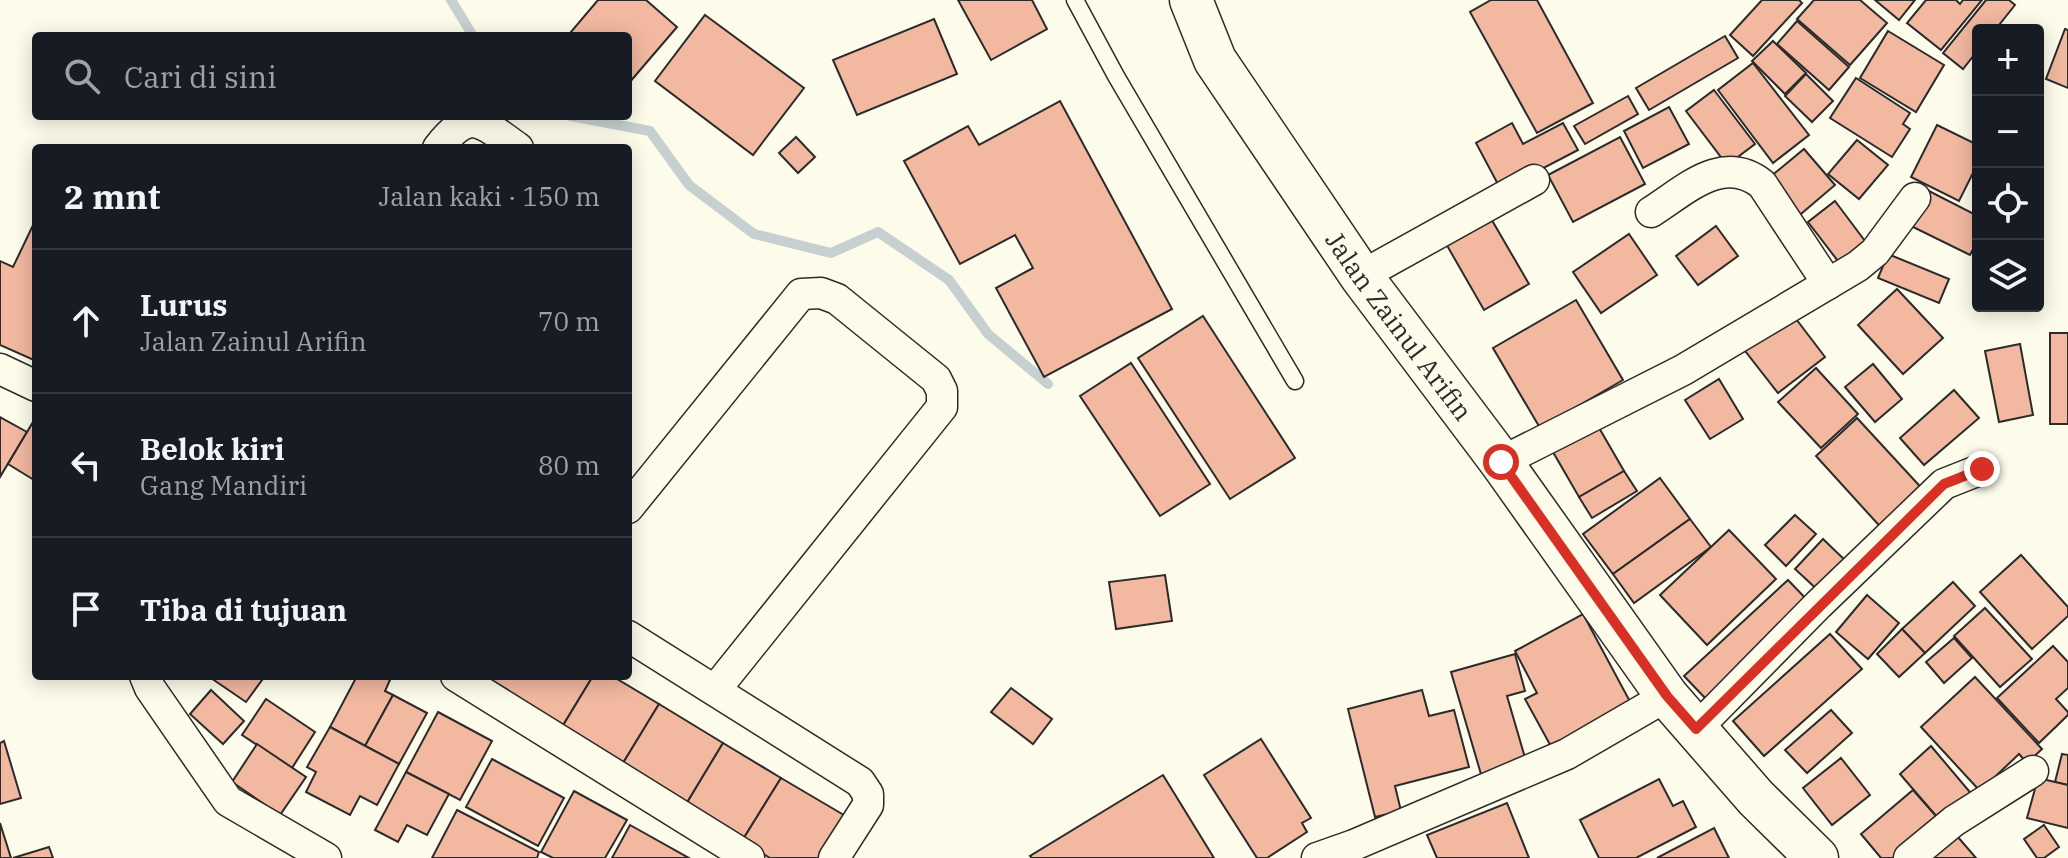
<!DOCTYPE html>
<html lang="id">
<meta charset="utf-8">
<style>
:root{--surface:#171b24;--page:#242831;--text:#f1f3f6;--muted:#9ea1a6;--line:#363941}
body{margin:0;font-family:"IBM Plex Serif",serif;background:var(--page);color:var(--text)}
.controls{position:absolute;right:24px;top:24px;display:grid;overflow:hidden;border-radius:8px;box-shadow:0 4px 20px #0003}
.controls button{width:72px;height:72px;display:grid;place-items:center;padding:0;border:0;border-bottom:2px solid var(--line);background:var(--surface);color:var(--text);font:40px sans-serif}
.stop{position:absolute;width:24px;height:24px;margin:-18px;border:6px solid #d93025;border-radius:50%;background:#fff}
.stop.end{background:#d93025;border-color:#fff;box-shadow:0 2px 8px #0008}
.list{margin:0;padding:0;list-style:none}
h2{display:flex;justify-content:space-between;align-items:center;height:104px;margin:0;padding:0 32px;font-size:34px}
h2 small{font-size:26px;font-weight:400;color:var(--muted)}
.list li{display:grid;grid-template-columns:52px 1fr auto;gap:24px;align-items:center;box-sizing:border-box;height:144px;padding:0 32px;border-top:2px solid var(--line)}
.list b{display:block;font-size:30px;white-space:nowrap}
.list p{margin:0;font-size:26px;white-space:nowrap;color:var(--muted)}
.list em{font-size:26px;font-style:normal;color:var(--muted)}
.icon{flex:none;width:44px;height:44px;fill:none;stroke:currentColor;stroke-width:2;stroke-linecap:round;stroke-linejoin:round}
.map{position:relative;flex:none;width:2068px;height:858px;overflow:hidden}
.search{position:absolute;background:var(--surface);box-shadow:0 4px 20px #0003;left:32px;top:32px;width:600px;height:88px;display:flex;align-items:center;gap:20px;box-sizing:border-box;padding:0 28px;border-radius:8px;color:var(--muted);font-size:30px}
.panel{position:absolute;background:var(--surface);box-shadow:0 4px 20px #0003;left:32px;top:144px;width:600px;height:536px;border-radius:8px}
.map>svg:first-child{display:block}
</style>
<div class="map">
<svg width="2068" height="858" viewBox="0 0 2068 858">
<rect width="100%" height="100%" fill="#fdfbea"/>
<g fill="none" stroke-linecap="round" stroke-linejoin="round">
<!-- stream -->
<g stroke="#c7d0d0" stroke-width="10">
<path d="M451 0 473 36"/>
<path d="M571 116 650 131 689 185 754 234 831 253 878 232 949 280 988 334 1048 384"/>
</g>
</g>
<!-- building -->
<g fill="#f2b8a0" stroke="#2b2b2b" stroke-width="2">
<path d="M598 0H646L677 27 629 83 628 36H574L570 33Z"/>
<path d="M958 0H1032L1047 29 991 60Z"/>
<path d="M1491 0H1537L1593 103 1537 133 1470 12Z"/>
<path d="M1762 0H1799L1802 3 1753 56 1730 35Z"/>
<path d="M1814 0H1860L1887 23 1850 65 1797 19Z"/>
<path d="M1875 0H1915L1899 20Z"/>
<path d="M1926 0H1956L1960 4 1963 0H1982L1941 50 1907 23Z"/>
<path d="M1986 0H2009L2015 5 1995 30H1978V50L1963 69 1943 53Z"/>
<path d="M705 15 804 88 753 155 655 81Z"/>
<path d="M934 19 957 74 857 115 833 60Z"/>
<path d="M1797 21 1849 67 1829 90 1777 44Z"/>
<path d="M2065 29 2068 30V88L2046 79Z"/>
<path d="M1888 31 1944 65 1916 112 1860 78Z"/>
<path d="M1725 36 1738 58 1649 110 1636 88Z"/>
<path d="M1773 41 1806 73 1785 94 1752 61Z"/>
<path d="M1753 63 1809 135 1773 163 1718 90Z"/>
<path d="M1806 74 1833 101 1812 122 1785 96Z"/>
<path d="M1856 78 1910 113 1903 124 1910 129 1892 157 1830 118Z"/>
<path d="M1714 90 1755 144 1727 165 1686 111Z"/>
<path d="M1628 96 1638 114 1585 144 1574 126Z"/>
<path d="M1060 101 1172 309 1044 377 996 288 1033 268 1015 235 960 264 904 161 968 126 979 145Z"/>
<path d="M1669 107 1689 144 1643 168 1624 131Z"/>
<path d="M1512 123 1523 144 1563 123 1578 150 1501 190 1476 143Z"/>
<path d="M1937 125 1978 145V163L1959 201 1911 177Z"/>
<path d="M796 137 815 157 798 173 779 153Z"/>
<path d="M1620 137 1645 184 1573 222 1548 175Z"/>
<path d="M1857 140 1888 165 1859 199 1828 174Z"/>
<path d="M1804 149 1835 185 1795 219 1764 182Z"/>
<path d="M1927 190 1978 216V240L1970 255 1909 225Z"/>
<path d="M1835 201 1868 245 1841 265 1808 222Z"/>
<path d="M1486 210 1529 284 1484 310 1441 235Z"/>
<path d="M35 221H36V361L0 345V261L13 267Z"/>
<path d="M1716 226 1738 256 1698 285 1676 256Z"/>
<path d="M1629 234 1657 275 1601 313 1573 272Z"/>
<path d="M1888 254 1949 279 1939 303 1878 278Z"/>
<path d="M1897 289 1943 338 1903 374 1858 325Z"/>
<path d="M1576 300 1623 380 1540 428 1493 348Z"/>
<path d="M1790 311 1825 357 1778 393 1742 347Z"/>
<path d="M1203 316 1295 458 1230 499 1138 358Z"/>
<rect x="2050" y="333" width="18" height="91"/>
<path d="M2020 344 2033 415 1999 422 1985 351Z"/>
<path d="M1131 363 1210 484 1160 516 1080 396Z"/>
<path d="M1873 364 1902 399 1875 422 1845 387Z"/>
<path d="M1816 368 1858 414 1821 448 1778 402Z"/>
<path d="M1719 379 1743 419 1710 439 1685 400Z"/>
<path d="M1954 390 1979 418 1924 465 1900 438Z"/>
<path d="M0 417 27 432 0 477Z"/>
<path d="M36 417V477L34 480 8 464Z"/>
<path d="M1857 418 1928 495 1886 533 1816 456Z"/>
<path d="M1598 426 1624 471 1579 497 1553 452Z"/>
<path d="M1624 471 1637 491 1592 518 1579 497Z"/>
<path d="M1660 478 1690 519 1613 574 1583 534Z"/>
<path d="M1795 515 1816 534 1786 566 1765 545Z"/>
<path d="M1690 519 1711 547 1634 603 1613 574Z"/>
<path d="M1729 530 1776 579 1707 645 1660 595Z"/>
<path d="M1823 539 1849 564 1821 593 1795 569Z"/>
<path d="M2021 555 2068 607V616L2032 649 1980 592Z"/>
<path d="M1165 575 1172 621 1116 629 1109 582Z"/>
<path d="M1788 580 1811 604 1707 700 1684 676Z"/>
<path d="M1953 582 1975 606 1925 653 1902 629Z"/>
<path d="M1867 595 1899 623 1868 659 1836 632Z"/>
<path d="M1985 608 2032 659 2000 687 1954 636Z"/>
<path d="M1583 614 1634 709 1554 752 1525 699 1537 693 1515 651Z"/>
<path d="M1902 629 1925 653 1899 677 1877 654Z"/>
<path d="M1830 634 1862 669 1764 756 1733 721Z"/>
<path d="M1954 638 1972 658 1944 683 1926 662Z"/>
<path d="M2053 646 2068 662V688L2056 699 2068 712V715L2039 743 1997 698Z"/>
<path d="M1515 654 1525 691 1507 696 1528 768 1483 781 1451 672Z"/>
<path d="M208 676H265L246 702Z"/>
<path d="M357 676H382L390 680 385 691 393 695 365 746 330 727Z"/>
<path d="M466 676H593L559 732Z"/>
<path d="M593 676H612L659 704 620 768 559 732Z"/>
<path d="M1975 677 2042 749 2027 763 2019 754 1980 791 1921 727Z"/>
<path d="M1011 688 1052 719 1033 744 991 712Z"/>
<path d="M211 690 244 721 223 744 190 714Z"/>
<path d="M1422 690 1429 716 1454 710 1469 767 1395 786 1401 811 1375 817 1348 709Z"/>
<path d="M393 695 427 713 399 764 365 746Z"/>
<path d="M266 699 315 732 292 768 242 735Z"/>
<path d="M659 704 723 743 685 806 620 768Z"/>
<path d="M1831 710 1852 733 1807 773 1785 750Z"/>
<path d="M438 712 492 741 460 800 406 772Z"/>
<path d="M330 727 399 764 377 805 360 796 350 815 306 792 316 772 307 767Z"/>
<path d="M1261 739 1311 818 1302 823 1307 832 1267 858H1257L1204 775Z"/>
<path d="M4 741 21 798 0 804V743Z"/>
<path d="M723 743 781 778 742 841 685 806Z"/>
<path d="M257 744 306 777 280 815 232 782Z"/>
<path d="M1931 746 1974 797 1943 824 1900 774Z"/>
<path d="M2062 754 2068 755V785L2055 782Z"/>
<path d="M1841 758 1870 795 1832 825 1803 788Z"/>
<path d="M492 759 564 798 538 846 466 807Z"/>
<path d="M406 772 449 794 427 835 407 825 398 842 375 830Z"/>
<path d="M1163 775 1214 858H1032L1030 856Z"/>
<path d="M781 778 854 821 831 858H770L742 841Z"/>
<path d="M2038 778 2068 785V828L2027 818Z"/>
<path d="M1659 779 1673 806 1683 801 1696 827 1636 858H1599L1580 820Z"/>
<path d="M1913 790 1943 824 1902 858H1881L1861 834Z"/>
<path d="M574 791 627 820 605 858H553L541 852Z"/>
<path d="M1507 803 1529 858H1437L1427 835Z"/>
<path d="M457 810 539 852 537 858H432Z"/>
<path d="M0 823 11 858H0Z"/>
<path d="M630 825 689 858H612Z"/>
<path d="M2044 825 2059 847 2044 858H2037L2024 839Z"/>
<path d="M1714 828 1729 858H1657Z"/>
<path d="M1951 829 1976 858H1918Z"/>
<path d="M49 847 53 858H13Z"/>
</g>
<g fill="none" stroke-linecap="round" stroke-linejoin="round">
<defs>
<path id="lane" d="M1075 0 1116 76 1295 381"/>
<g id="street">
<path d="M438 148C471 106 481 122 518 148"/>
<path d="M1651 212C1686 190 1722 153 1762 184L1828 284"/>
<path d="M1361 276 1534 180"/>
<path d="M0 369 36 386"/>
<path d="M1501 462 1683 370 1858 266 1875 252 1915 198"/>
<path d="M628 508 801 294 821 293 837 299 936 379 942 391V407L715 690"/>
<path d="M628 636 860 782 868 794V805L834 858"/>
<path d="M145 676 150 688 228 801 326 858"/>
<path d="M456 676 749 858"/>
<path d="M1696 729 1818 605 1944 484 1982 469"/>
<path d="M1317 858 1354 845 1567 754 1667 696"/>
<path d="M1909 858 1954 821 2033 771"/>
</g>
<g id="secondary">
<path id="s1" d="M1191 0 1215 60 1361 276 1501 462 1667 696 1756 798 1817 858"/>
</g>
</defs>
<!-- lane casing -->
<use href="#lane" stroke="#2b2b2b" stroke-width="19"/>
<!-- street casing -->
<use href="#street" stroke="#2b2b2b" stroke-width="33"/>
<!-- secondary casing -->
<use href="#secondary" stroke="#2b2b2b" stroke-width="45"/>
<!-- lane -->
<use href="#lane" stroke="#fdfbea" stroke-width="16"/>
<!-- street -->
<use href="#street" stroke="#fdfbea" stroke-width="30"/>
<!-- secondary -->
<use href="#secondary" stroke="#fdfbea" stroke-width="42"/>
</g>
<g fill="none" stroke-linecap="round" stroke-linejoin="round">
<!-- route -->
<path stroke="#d93025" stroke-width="10" d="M1501 462 1667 696 1696 729 1944 484 1982 469"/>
</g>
<g text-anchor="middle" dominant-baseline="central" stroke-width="6" stroke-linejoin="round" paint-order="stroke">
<!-- street labels -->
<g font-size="26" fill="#2b2b2b" stroke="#fdfbea">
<text stroke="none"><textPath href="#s1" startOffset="388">Jalan Zainul Arifin</textPath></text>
</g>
</g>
</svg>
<div class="controls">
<button>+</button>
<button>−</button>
<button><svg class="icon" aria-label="locate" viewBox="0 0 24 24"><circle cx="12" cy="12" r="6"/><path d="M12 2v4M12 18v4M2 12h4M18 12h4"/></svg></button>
<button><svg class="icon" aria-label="layers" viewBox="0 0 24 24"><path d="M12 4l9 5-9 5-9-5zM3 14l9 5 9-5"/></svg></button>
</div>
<div class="stop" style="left:1501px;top:462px"></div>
<div class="stop end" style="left:1982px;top:469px"></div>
<div class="search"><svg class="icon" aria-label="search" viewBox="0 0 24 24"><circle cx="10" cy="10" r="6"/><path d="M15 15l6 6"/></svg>Cari di sini</div>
<section class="panel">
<h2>2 mnt<small>Jalan kaki · 150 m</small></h2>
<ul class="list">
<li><svg class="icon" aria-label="ahead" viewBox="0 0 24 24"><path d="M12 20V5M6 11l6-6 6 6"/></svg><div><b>Lurus</b><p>Jalan Zainul Arifin</p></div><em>70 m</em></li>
<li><svg class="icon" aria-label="left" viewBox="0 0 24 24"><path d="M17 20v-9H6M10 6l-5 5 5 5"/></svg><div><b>Belok kiri</b><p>Gang Mandiri</p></div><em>80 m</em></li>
<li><svg class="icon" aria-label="arrive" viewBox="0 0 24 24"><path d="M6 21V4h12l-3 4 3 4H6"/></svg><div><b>Tiba di tujuan</b></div></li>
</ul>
</section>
</div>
